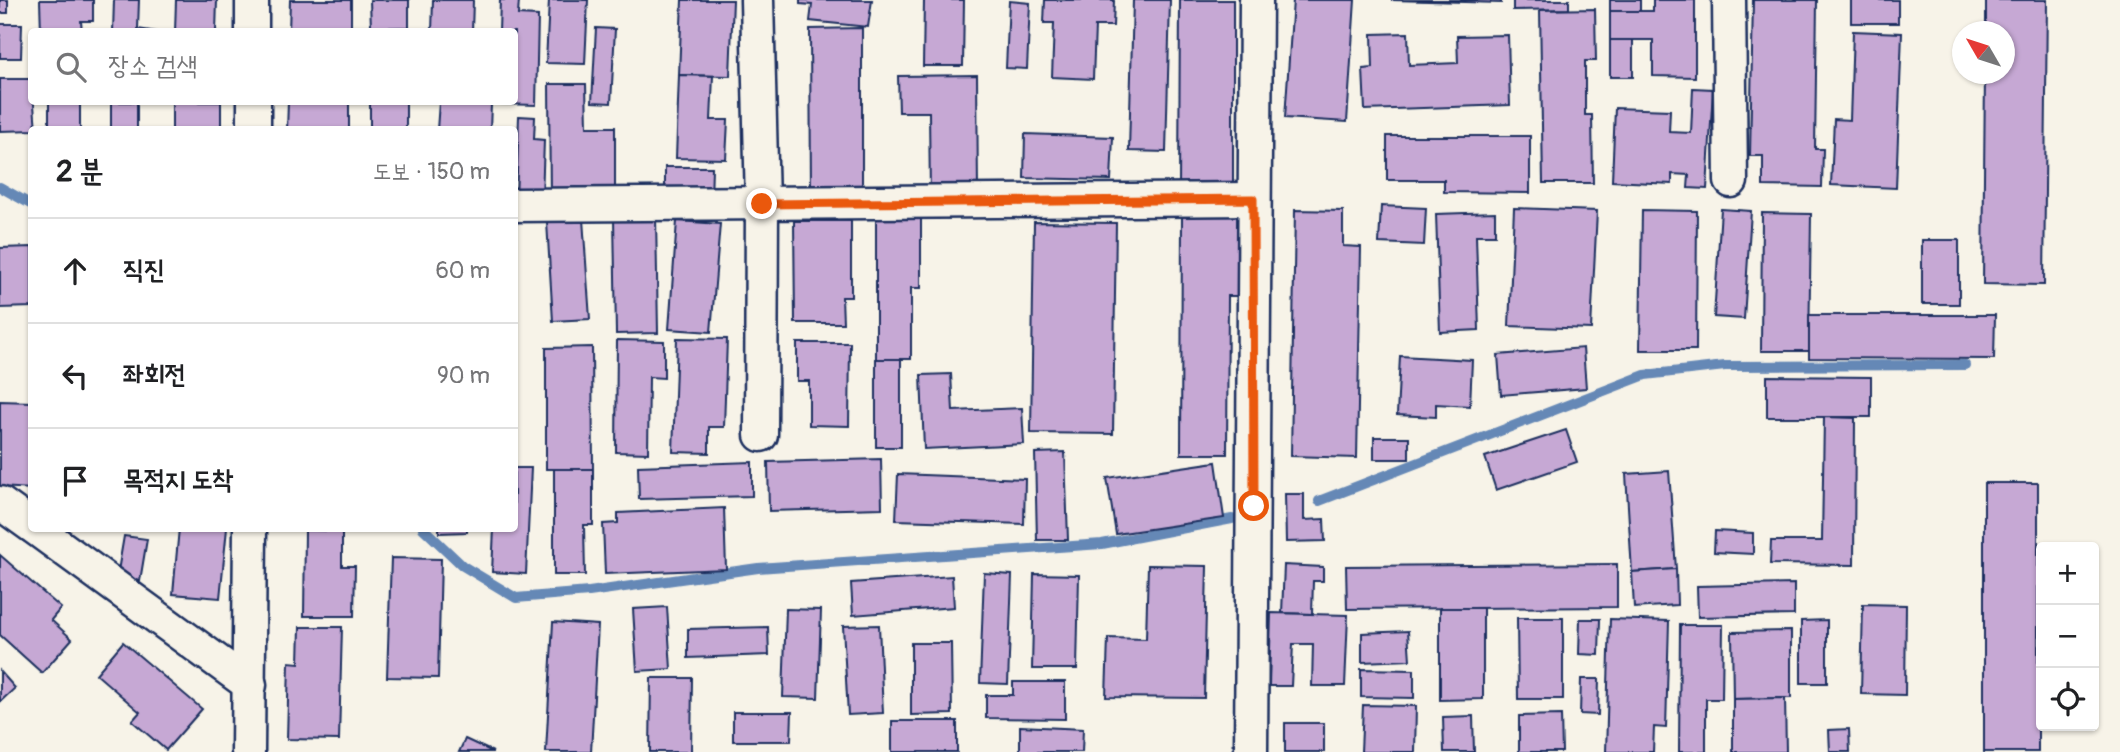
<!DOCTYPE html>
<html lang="ko">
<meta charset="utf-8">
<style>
:root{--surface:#fff;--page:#f6f6f6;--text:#202124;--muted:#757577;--line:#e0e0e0}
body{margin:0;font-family:Pangolin,"Poor Story",sans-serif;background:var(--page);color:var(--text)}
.controls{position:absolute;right:21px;bottom:21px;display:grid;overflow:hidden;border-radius:7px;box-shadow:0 2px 5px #0004}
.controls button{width:63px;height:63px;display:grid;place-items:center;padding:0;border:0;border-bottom:2px solid var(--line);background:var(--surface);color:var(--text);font:35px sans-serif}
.compass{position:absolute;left:1952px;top:21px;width:63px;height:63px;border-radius:50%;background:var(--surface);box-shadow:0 2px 5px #0004;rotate:309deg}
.stop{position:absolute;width:21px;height:21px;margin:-16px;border:5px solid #ea580c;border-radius:50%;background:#fff}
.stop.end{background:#ea580c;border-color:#fff;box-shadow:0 2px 7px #0008}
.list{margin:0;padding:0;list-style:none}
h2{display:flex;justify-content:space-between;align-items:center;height:91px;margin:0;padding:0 28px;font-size:30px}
h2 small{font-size:23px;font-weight:400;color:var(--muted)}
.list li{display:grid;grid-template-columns:46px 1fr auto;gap:21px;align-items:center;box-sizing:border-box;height:105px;padding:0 28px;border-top:2px solid var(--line)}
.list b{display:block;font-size:26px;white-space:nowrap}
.list em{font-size:23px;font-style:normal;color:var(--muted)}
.icon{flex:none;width:38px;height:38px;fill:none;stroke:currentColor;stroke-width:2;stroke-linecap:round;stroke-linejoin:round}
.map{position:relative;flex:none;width:2120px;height:752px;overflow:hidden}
.search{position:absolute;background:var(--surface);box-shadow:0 2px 5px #0004;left:28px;top:28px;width:490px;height:77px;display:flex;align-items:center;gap:18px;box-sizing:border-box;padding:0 24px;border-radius:7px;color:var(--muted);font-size:26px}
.panel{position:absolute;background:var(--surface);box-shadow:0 2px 5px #0004;left:28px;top:126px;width:490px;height:406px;border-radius:7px}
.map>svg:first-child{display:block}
</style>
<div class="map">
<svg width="2120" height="752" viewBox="0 0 2120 752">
<rect width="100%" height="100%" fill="#f7f3e8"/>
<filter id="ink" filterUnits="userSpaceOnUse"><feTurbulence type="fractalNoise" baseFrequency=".0143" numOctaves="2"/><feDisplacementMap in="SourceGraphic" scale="14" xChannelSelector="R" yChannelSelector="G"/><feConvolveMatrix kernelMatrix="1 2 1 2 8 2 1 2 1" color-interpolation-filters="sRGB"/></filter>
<g filter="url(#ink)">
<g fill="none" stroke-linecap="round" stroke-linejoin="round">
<!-- stream -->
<g stroke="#6588b6" stroke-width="10">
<path d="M0 187 32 205"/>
<path d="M1319 501 1645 375 1725 366 1965 365"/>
<path d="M423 528 463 566 516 598 589 592 758 568 1102 544 1232 519"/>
</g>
</g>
<!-- building -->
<g fill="#c6a8d4" stroke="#1b2f5e" stroke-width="2">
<rect x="0" y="0" width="8" height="13"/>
<path d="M40 0H93V21H81L82 32H41Z"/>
<path d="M114 0H139L138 29 157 32H113Z"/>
<path d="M176 0H217L216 32H175Z"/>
<path d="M290 0H351V32H289Z"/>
<path d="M370 0H409V27L371 28Z"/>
<path d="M433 0H473L472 32H432Z"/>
<path d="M500 0H519L518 15 538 16 536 105 498 104V102H514V32H499Z"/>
<path d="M549 0H588L585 64 546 63Z"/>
<path d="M682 0H733L730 76 679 75Z"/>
<path d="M800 0H872L868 27 810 21 812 5 800 4Z"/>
<path d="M924 0H964L963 66H923Z"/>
<path d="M1045 0H1114L1113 26H1095L1093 79 1052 77 1054 23H1044Z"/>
<path d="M1133 0H1170L1166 152 1129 151Z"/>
<path d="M1180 0H1233V189L1179 190Z"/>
<path d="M1293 0H1355L1347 122 1285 118Z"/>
<path d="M1391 0H1501V3Z"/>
<path d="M1513 0H1569V9L1513 10Z"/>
<rect x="1610" y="0" width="30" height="11"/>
<path d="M1653 0H1695V77L1653 76V40H1610V11H1653Z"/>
<path d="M1753 0H1817L1815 149H1823L1822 187 1763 186V156H1750Z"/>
<rect x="1851" y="0" width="47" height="23"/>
<path d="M1986 0H2047L2044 285 1983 284 1985 74H2004V32H1986Z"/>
<path d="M1009 1 1030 3 1027 69 1006 68Z"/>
<path d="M1595 9 1596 61H1585V115H1592L1593 183H1543L1540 10Z"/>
<path d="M0 24H22L21 58H0Z"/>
<path d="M596 28 615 29 611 103 592 102Z"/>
<path d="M862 28V191L811 192 810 29Z"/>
<path d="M1853 31 1902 33 1896 188 1831 185 1834 119 1850 120Z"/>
<path d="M1408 33 1409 65 1458 63 1457 36 1508 35 1510 105 1365 110 1363 69 1373 68 1372 34Z"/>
<rect x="1610" y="40" width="23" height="37"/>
<path d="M679 75 713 76 711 120H728L726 159 676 158Z"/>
<path d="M977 75 978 193 930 194 929 112H899L898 76Z"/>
<path d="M0 79H32L36 130 0 131Z"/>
<path d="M549 84H586L587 127H615V198L550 199Z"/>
<path d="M1693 88 1713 89 1707 189 1688 188 1689 175 1672 174V184L1612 181 1615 108 1670 110 1669 132 1691 133Z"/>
<rect x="49" y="102" width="31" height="28"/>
<rect x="111" y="102" width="26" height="28"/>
<rect x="172" y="102" width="49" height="28"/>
<path d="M288 102H349V130H287Z"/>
<rect x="370" y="102" width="36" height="28"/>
<path d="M439 102 491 104 490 130H437Z"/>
<path d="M519 116 535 117 534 139 544 140 542 199H516Z"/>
<path d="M1025 134 1113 137 1111 180 1024 178Z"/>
<path d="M1387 136H1530V193L1444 192V180H1387Z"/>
<path d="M665 167H712L711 201 665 200Z"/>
<path d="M1381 206 1426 208 1424 245 1379 243Z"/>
<path d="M1514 208 1597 211 1591 329 1509 326Z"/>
<path d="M1721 209 1751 211 1744 319 1714 317Z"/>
<path d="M1295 210 1343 211V246L1361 247 1357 458 1291 456Z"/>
<path d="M1642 210 1697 211 1696 350H1640Z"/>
<path d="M1495 212V235H1476L1479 330 1440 332 1436 214Z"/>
<path d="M1762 213 1811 214 1809 351H1761Z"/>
<path d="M656 216 658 333 616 334 614 217Z"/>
<path d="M876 216H921V288H911V359H876Z"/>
<path d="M1182 216H1244V296H1228L1227 454H1181Z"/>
<path d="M583 219 590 319 553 321 547 222Z"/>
<path d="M677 221 720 224 711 332 669 329Z"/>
<path d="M794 221H851V297H842L843 323H795Z"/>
<path d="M1034 222 1116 223 1113 434 1031 433Z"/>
<rect x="1922" y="240" width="37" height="64"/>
<path d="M32 247V307L0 308V248Z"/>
<path d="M1809 315H1995L1994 359 1809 358Z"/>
<path d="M677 338 727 339 724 427H709V453L673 452Z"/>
<path d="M617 340 664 341V378L649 377 648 453 616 452Z"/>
<path d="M797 343H850L849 426 809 425V381H797Z"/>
<path d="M592 347 593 469H546V348Z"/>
<path d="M1583 348 1586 388 1501 395 1498 355Z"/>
<path d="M1400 356 1472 360 1470 406 1436 404V417L1397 415Z"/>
<rect x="876" y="359" width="25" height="88"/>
<path d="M951 374 953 411 1022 408 1024 444 924 449 921 375Z"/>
<path d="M1767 376 1871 377V417H1767Z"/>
<path d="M0 401 32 402V489L0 487Z"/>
<path d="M1824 417 1855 418 1854 565 1770 564 1771 541H1822Z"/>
<path d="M1566 430 1577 462 1496 490 1485 457Z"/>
<rect x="1374" y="437" width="35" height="22"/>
<path d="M1065 452 1068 540H1037L1035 453Z"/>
<path d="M881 459 882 508 769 511 768 462Z"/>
<path d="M752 462V496L639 499 638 466Z"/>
<path d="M1216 462 1224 518 1116 534 1107 478Z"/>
<path d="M514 468H531L526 574 492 572 494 528H514Z"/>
<path d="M554 469H593V525H584L585 575H554Z"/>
<path d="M1669 471 1676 569 1632 572 1626 474Z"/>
<path d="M898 474 1025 479 1024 524 896 520Z"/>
<rect x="1984" y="483" width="54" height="269"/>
<path d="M1285 494H1304V520L1324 519 1325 541 1286 542Z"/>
<path d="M724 508 726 569 605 574 603 524 618 523V513Z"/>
<path d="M179 528H227L220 598 173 594Z"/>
<path d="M439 528H467V532L439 533Z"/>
<path d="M305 530 342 531V566H355L354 616H304Z"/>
<path d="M1715 531 1753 533V554L1714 552Z"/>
<path d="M124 536 147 539 140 581 117 577Z"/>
<path d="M0 555 61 608 51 620 72 639 42 673 0 635Z"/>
<path d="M391 558 441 559 438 678 387 677Z"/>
<path d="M1617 564V607L1347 609 1346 566Z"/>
<path d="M1148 565 1207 566 1204 698 1106 697 1108 638 1146 639Z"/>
<path d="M1284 565 1323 567V581H1313L1312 614 1282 613Z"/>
<path d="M1676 569 1677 605 1634 608 1632 572Z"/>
<path d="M984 573 1012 575 1008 684 980 683Z"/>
<path d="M1034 574 1079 575 1077 669H1032Z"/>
<path d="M952 576 954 607 853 615 851 583Z"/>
<path d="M1794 584V615L1698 617 1697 586Z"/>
<path d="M1863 604 1906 605 1905 695 1861 694Z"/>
<path d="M667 607 671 669 637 671 633 609Z"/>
<path d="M1440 608H1483V699L1440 700Z"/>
<path d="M786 609 821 610 818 698 783 697Z"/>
<path d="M1271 613 1348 615 1345 686H1312L1313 644H1293L1291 686H1269Z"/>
<path d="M1517 618H1563V699H1518Z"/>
<path d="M1580 619H1600L1599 655 1579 654Z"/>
<path d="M1610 619 1669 621 1666 728 1654 727 1653 752H1606Z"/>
<path d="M1827 620V683H1801V621Z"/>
<path d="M553 622 598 625 591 752H546Z"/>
<path d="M879 625 883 713 848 715 843 626Z"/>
<path d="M1680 625H1723L1722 699H1706V752H1679Z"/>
<path d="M300 627H342L339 740 287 739 289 662 299 663Z"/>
<path d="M768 627 769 655 688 658V629Z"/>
<path d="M1408 631 1410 660 1362 662V633Z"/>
<path d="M1791 631V698L1733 699 1732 632Z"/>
<path d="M123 642 202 709 166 750 132 721 140 712 96 674Z"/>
<path d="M911 643H951L952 714 911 715Z"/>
<path d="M1361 669 1414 670V698L1361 697Z"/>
<path d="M0 671 15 688 0 702Z"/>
<path d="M651 678H692L691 752H650Z"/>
<path d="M1581 679H1599L1598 715 1580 714Z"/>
<path d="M1013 682H1065V719L986 718V695H1013Z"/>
<path d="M1785 698 1786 752H1733V699Z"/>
<path d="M1363 705 1416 706 1415 752H1361Z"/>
<path d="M733 712H792L791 741H733Z"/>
<path d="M1561 715 1562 752H1519V716Z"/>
<path d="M1473 716 1474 752H1444L1443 717Z"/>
<rect x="892" y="721" width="65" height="31"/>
<rect x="1285" y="723" width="39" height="29"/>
<path d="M1020 726 1083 729 1082 752H1020Z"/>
<path d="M1849 729 1850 752H1830L1829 730Z"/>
<path d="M465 739 493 752H459Z"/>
</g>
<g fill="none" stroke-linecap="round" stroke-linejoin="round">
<defs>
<g id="minor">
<path d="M252 0V32"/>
<path d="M757 0 762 204 761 435"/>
<path d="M1729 0 1731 181"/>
<path d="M254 102V130"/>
<path d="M514 205 1253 199"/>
<path d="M0 503 32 526"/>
<path d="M35 528 250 685"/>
<path d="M248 752 250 528"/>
<path d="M1251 752 1256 0"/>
</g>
</defs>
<!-- minor casing -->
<use href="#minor" stroke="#1b2f5e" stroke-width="37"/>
<!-- minor -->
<use href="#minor" stroke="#f7f3e8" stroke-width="32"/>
</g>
</g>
<g fill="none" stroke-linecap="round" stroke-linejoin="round" filter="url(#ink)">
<!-- route -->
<path stroke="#ea580c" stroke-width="9" d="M762 204 1253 199 1254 506"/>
</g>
</svg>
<div class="controls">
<button>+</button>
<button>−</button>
<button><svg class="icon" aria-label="locate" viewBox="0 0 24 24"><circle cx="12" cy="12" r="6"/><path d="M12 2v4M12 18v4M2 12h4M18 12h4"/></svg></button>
</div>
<svg class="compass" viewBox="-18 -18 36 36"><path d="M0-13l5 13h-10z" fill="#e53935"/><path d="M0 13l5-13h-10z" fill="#757577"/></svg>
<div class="stop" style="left:1254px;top:506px"></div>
<div class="stop end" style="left:762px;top:204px"></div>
<div class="search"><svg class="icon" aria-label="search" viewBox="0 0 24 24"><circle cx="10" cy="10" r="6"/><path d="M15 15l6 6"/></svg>장소 검색</div>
<section class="panel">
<h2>2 분<small>도보 · 150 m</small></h2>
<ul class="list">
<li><svg class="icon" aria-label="ahead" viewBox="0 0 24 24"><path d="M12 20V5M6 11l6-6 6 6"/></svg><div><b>직진</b></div><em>60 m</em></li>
<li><svg class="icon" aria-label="left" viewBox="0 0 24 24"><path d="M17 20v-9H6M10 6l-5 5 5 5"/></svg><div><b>좌회전</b></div><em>90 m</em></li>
<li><svg class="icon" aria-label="arrive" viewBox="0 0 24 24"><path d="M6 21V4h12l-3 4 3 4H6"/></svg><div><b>목적지 도착</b></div></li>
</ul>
</section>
</div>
